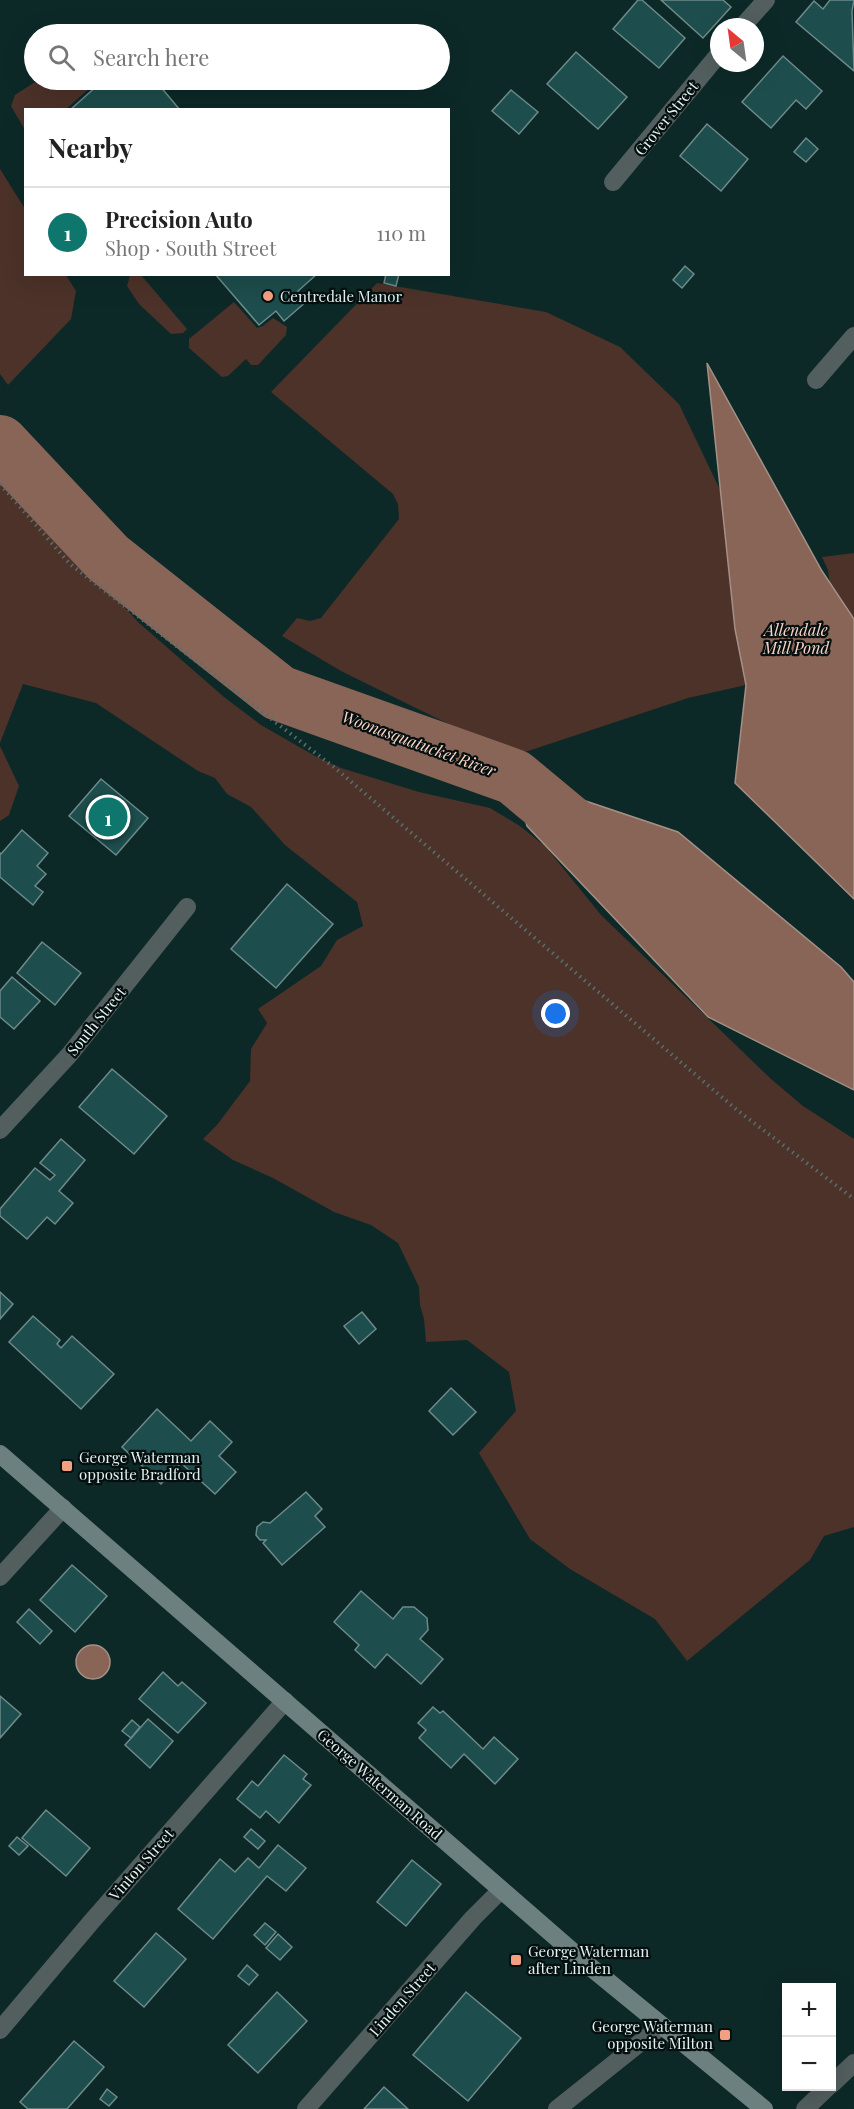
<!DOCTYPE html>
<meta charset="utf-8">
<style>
:root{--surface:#fff;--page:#f6f6f6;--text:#222;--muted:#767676;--line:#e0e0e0;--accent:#0f766e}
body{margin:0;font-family:"Playfair Display",serif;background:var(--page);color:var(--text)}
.controls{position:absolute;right:18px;bottom:18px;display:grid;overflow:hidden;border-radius:0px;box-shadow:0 6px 24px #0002}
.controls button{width:54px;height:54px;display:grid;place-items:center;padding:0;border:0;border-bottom:2px solid var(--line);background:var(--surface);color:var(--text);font:30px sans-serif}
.compass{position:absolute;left:710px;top:18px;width:54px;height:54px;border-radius:50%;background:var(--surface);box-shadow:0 6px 24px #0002;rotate:331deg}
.you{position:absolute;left:556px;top:1014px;width:21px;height:21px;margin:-15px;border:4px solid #fff;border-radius:50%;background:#1a73e8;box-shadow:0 0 0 9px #1a73e833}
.badge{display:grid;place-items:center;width:39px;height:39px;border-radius:50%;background:var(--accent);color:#fff;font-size:20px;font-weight:700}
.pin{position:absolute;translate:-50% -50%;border:3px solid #fff;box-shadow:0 2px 6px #0006}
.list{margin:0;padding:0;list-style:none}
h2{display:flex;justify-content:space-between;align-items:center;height:78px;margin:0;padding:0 24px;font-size:26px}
h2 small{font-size:20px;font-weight:400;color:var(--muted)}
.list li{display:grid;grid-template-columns:39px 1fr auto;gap:18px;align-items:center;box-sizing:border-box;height:90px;padding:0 24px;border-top:2px solid var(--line)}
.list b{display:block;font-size:22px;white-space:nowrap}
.list p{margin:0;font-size:20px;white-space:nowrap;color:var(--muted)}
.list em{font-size:20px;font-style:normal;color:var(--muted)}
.icon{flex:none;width:33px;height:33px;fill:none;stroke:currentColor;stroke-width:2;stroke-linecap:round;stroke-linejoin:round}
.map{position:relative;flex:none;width:854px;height:2109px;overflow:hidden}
.search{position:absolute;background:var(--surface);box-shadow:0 6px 24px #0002;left:24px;top:24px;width:426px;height:66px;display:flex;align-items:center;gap:15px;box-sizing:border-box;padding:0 21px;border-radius:33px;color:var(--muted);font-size:22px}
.panel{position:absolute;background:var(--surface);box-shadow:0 6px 24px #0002;left:24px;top:108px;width:426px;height:168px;border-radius:0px}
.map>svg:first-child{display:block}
</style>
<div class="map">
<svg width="854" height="2109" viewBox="0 0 854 2109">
<rect width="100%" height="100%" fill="#0c2928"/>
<!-- green -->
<g fill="#4c3229">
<path d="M38 80H89L93 85 66 109 26 110 25 130 11 106 15 95Z"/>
<path d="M0 169 25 209 26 274 66 275 76 291 71 319 8 385 0 374Z"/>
<path d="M130 275H141L187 329 183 333 171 334 139 304 127 286Z"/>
<path d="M377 283 546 312 620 347 679 404 722 494 735 629 746 685 688 698 513 756 341 671 282 636 297 618 310 621 321 618 399 519 398 504 393 494 271 392Z"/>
<path d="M234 302 257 328 263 326 273 318 287 327 286 335 258 365H251L246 359 228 376 222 377 189 348V339Z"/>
<path d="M0 478 100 580 138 622 224 697 261 725 315 756 341 768 419 792 490 808 520 826 546 847 601 915 771 1079 803 1106 854 1139V1527L824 1536 810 1560 687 1661 655 1619 570 1569 530 1539 479 1453 516 1411 509 1372 467 1340 426 1342 424 1319 420 1305 419 1287 398 1243 371 1225 334 1212 273 1178 233 1160 203 1139 217 1125 250 1081 251 1049 267 1023 258 1009 321 966 337 940 363 926 357 902 285 845 251 807 227 794 215 778 198 771 96 703 23 684 0 743Z"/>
<path d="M854 553V764L828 570 822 557Z"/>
<path d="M0 746 19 786 9 815 0 821Z"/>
</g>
<!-- water -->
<g fill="#896558" stroke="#a49086" stroke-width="1.5">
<path d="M707 363 822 571 854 619V899L735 783 746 685 735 629Z"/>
<path d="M514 777 678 832 841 967 854 982V1090L708 1017 527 826Z"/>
<circle cx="93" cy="1662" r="17"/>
</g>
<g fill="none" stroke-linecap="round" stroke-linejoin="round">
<!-- river -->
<path stroke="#896558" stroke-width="56" d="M0 443 108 558 279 693 514 777 573 826"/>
</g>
<!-- building -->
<g fill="#1d4d4c" stroke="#6c8a89" stroke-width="1.5">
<path d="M638 0H642L685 38 659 68 613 29Z"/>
<path d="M661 0H723L731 7 703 38Z"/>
<path d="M830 0H854L852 11 854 71 796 22 814 1 823 9Z"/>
<path d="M576 52 627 97 598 129 547 84Z"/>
<path d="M783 56 822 91 806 109 796 100 771 128 742 102Z"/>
<path d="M93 80H155L180 110H70L98 85Z"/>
<path d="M511 90 538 112 519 134 492 111Z"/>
<path d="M707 124 748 159 721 191 680 156Z"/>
<path d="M806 138 818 149 806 162 794 152Z"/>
<path d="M685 266 694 274 682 288 673 280Z"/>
<path d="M215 274H317L298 291 307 301 284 321 276 311 259 325Z"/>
<path d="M386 274H399L396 286 384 283Z"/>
<path d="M101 779 148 818 116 855 69 816Z"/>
<path d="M22 830 48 853 37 866 46 874 35 886 43 892 33 905 0 877V853L1 854Z"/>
<path d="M287 884 333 924 276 988 231 949Z"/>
<path d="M42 942 81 973 55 1005 17 973Z"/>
<path d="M12 977 40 1001 14 1029 0 1017V991Z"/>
<path d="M112 1069 167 1116 134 1154 79 1107Z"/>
<path d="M61 1139 85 1160 59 1191 73 1203 55 1224 47 1217 27 1239 0 1216V1209L35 1168 50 1180 55 1175 40 1163Z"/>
<path d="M0 1292 13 1304 0 1319Z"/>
<path d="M362 1312 376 1329 359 1344 344 1326Z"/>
<path d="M33 1316 60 1340 57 1344 61 1348 72 1336 114 1374 81 1409 9 1342Z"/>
<path d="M451 1388 476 1412 453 1435 429 1411Z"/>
<path d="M157 1409 191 1441 210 1421 232 1442 219 1456 236 1472 215 1494 181 1463 161 1484 122 1447Z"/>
<path d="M306 1492 322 1509 315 1516 325 1527 282 1565 263 1543 266 1540H260L256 1535 257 1527 263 1522 270 1523Z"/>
<path d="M72 1565 107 1596 75 1632 40 1600Z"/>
<path d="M361 1591 393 1619 403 1607H414L427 1618 428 1630 420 1639 443 1659 421 1684 387 1654 375 1668 355 1650 359 1645 334 1622Z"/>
<path d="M29 1609 52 1631 40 1644 17 1622Z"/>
<path d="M163 1672 178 1686 182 1682 206 1703 178 1733 139 1699Z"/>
<path d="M0 1696 21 1714 0 1738Z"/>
<path d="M433 1707 440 1713 443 1711 483 1749 494 1737 518 1759 495 1784 464 1754 451 1768 419 1738 426 1730 418 1723Z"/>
<path d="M148 1719 173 1741 150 1768 125 1745Z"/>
<path d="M132 1720 140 1727 131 1738 122 1731Z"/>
<path d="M284 1755 307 1774 303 1779 311 1785 279 1823 266 1811 260 1818 237 1799 252 1781 258 1786Z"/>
<path d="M46 1810 90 1848 66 1876 22 1838Z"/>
<path d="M251 1829 265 1841 258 1849 244 1837Z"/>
<path d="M17 1837 28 1846 19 1855 9 1846Z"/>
<path d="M278 1845 306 1868 286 1891 267 1876 213 1939 178 1909 220 1859 235 1872 248 1858 259 1868Z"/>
<path d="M412 1860 441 1884 406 1926 377 1902Z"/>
<path d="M265 1923 276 1932 265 1945 254 1935Z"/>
<path d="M156 1933 186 1959 144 2007 114 1981Z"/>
<path d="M278 1934 292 1947 280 1960 266 1948Z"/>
<path d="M247 1965 258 1975 249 1985 238 1976Z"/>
<path d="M277 1992 307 2021 258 2073 228 2045Z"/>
<path d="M466 1992 521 2038 468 2101 413 2055Z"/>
<path d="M74 2041 104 2067 67 2109H28L20 2102Z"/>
<path d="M384 2087 408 2109H364Z"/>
<path d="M107 2089 117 2097 109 2106 100 2099Z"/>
</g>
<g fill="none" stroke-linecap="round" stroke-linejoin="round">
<!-- path -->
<path stroke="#57706f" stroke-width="4" stroke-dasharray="1.5 4.5" stroke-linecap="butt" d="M0 484 70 564 335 768 737 1110 854 1199"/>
<!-- street -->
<g stroke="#525f5e" stroke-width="18">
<path d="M742 27 766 0"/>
<path d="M613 182 719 54"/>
<path d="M816 380 854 336"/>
<path d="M0 1130 70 1054 187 907"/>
<path d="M0 1577 63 1508"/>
<path d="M0 2030 92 1921 285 1701"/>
<path d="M832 2084 854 2063"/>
<path d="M306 2109 473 1918 501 1890"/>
<path d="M557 2109 661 2026"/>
<path d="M805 2109 829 2086"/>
</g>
<!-- secondary -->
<path stroke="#6c807f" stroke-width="18" d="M0 1454 588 1965 764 2109"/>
</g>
<!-- markers -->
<g fill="#f39f82" stroke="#050f0f" stroke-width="2">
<circle cx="268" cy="296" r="6"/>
<rect x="61" y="1460" width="12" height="12" rx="3"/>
<rect x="510" y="1954" width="12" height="12" rx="3"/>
<rect x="719" y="2029" width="12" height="12" rx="3"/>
</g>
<g text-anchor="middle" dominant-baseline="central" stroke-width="4.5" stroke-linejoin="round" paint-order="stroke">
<!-- street labels -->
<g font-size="15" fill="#e3f3f2" stroke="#050f0f">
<text transform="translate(666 118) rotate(-51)">Grover Street</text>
<text transform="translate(96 1021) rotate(-51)">South Street</text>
<text transform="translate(380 1784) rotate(41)">George Waterman Road</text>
<text transform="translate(141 1864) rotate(-49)">Vinton Street</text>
<text transform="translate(402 1999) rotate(-49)">Linden Street</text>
</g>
<!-- poi labels -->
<g font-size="15" fill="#e3f3f2" stroke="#050f0f" text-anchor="start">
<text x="280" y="296">Centredale Manor</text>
<text x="79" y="1457">George Waterman<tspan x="79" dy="17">opposite Bradford</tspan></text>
<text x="528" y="1951">George Waterman<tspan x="528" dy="17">after Linden</tspan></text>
<text x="713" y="2026" text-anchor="end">George Waterman<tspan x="713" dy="17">opposite Milton</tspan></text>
</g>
<!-- water labels -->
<g font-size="16" font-style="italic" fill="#fdd5c7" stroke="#050f0f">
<text x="796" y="629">Allendale<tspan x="796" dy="18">Mill Pond</tspan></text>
<text transform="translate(419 743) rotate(20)">Woonasquatucket River</text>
</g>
</g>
</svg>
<div class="controls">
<button>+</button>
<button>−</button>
</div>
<svg class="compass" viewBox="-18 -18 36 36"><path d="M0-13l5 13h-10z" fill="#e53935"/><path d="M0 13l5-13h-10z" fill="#767676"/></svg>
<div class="you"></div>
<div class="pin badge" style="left:108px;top:817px">1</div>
<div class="search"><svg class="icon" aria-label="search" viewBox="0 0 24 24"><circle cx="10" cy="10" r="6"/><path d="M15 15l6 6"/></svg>Search here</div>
<section class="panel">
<h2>Nearby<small></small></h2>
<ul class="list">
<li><span class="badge">1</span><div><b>Precision Auto</b><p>Shop · South Street</p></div><em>110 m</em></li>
</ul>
</section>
</div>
